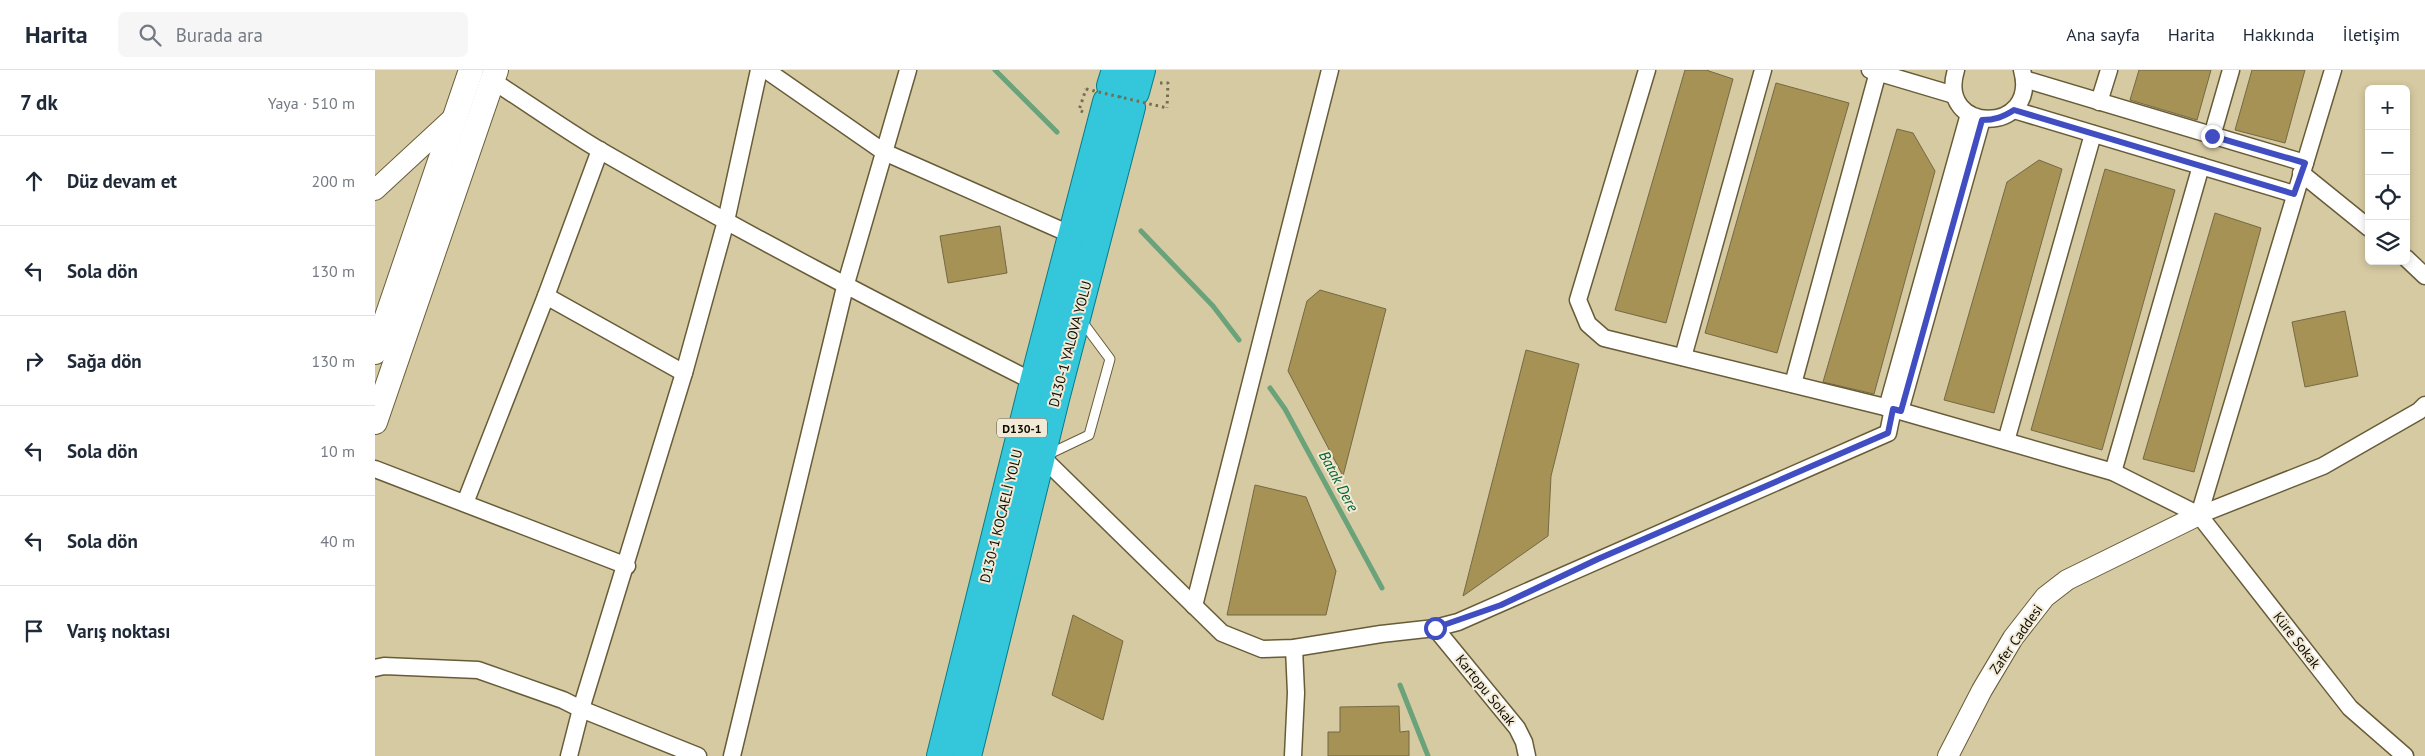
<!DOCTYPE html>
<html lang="tr">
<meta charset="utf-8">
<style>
:root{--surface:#fff;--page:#f6f6f7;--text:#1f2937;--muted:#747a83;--line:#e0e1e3}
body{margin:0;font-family:"PT Sans",sans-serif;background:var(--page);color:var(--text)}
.controls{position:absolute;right:15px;top:15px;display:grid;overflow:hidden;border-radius:8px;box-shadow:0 2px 8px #0003}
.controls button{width:45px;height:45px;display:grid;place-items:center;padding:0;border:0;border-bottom:1px solid var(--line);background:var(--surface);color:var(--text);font:25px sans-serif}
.stop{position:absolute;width:15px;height:15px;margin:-11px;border:4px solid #404ec2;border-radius:50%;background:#fff}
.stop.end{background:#404ec2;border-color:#fff;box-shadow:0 1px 5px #0008}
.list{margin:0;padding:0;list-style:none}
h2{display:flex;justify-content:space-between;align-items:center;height:65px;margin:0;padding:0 20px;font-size:21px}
h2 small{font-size:16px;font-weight:400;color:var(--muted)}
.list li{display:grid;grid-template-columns:32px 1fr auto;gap:15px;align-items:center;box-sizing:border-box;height:90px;padding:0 20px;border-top:1px solid var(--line)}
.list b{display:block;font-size:19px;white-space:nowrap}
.list em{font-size:16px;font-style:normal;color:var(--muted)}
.icon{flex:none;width:28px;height:28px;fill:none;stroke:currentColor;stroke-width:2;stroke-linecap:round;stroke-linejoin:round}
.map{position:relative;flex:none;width:2050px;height:686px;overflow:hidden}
header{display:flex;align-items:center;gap:30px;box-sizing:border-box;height:70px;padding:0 25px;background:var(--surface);border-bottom:1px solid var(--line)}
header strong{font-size:24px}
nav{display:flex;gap:28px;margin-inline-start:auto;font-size:18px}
.search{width:350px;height:45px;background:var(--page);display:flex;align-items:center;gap:12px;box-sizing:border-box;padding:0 18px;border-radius:8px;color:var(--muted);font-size:19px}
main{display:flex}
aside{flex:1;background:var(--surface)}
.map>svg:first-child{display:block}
</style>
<header>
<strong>Harita</strong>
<div class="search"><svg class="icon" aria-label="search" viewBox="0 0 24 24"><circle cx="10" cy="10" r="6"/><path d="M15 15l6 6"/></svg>Burada ara</div>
<nav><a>Ana sayfa</a><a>Harita</a><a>Hakkında</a><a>İletişim</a></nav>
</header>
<main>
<aside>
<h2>7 dk<small>Yaya · 510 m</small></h2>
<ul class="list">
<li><svg class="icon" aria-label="ahead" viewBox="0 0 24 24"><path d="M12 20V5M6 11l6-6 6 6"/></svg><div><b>Düz devam et</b></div><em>200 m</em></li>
<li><svg class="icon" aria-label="left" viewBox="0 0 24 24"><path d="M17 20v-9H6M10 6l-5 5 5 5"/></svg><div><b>Sola dön</b></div><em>130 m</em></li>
<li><svg class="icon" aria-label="right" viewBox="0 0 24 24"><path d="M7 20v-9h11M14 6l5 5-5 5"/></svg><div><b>Sağa dön</b></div><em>130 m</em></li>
<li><svg class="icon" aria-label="left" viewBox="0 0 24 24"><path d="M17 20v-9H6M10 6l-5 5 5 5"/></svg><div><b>Sola dön</b></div><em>10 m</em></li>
<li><svg class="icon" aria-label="left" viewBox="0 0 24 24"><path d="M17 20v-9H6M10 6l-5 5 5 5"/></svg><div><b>Sola dön</b></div><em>40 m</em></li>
<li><svg class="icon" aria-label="arrive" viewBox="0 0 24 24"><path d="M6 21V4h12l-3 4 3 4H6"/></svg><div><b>Varış noktası</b></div></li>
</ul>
</aside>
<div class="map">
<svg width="2050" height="686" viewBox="0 0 2050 686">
<rect width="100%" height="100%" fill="#d6caa2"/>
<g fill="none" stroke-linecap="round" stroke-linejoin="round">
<!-- stream -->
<g stroke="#6aa27a" stroke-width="5">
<path d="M620 0 682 62"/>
<path d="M766 161 838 236 864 270"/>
<path d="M895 318 910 339 1007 518"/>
<path d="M1025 615 1053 686"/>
</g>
</g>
<!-- building -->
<g fill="#a59254" stroke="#756945">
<path d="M1310 0H1331L1358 9 1291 253 1240 240Z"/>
<path d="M1764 0H1836L1822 50 1755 30Z"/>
<path d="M1877 0H1930L1910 73 1860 60Z"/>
<path d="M1401 13 1474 33 1402 283 1330 263Z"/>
<path d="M1522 59 1538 63 1560 101 1499 324 1448 312Z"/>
<path d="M1664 90 1687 99 1619 343 1569 330 1632 112Z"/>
<path d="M1730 99 1800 120 1727 380 1656 360Z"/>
<path d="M1840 143 1886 158 1819 402 1768 389Z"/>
<path d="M625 156 632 203 573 213 565 166Z"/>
<path d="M945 220 1011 239 968 406 913 301 932 231Z"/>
<path d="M1970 241 1983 306 1930 317 1917 252Z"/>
<path d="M1151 280 1204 294 1176 406 1173 466 1088 526Z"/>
<path d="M880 415 931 427 961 501 951 545H852Z"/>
<path d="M698 545 748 571 728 650 677 625Z"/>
<path d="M1024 636 1025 662 1034 661V686H953V662H965V637Z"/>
</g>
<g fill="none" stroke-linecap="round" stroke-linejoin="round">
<defs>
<path id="service" d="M672 385 714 365 735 289 706 250"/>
<g id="minor">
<path d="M391 0 509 82 697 165"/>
<path d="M1272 0 1203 230 1213 254 1229 268 1518 339 1738 402 1824 445 1948 396 2044 341 2050 335"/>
<path d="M1495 0 1579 25"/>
<path d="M1581 0C1561 65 1665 65 1647 0"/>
<path d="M1958 0 1824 445 1975 638 2030 686"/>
<path d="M1649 9 1930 93"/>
<path d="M118 11C154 34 189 59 226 81 368 163 513 238 659 312"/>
<path d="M1724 32 1734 0"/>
<path d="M1639 40 1919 124"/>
<path d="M1837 66 1856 0"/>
<path d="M1926 103 1994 158"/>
<path d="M2031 188 2050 206"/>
<path d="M171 226 309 303"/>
<path d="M1308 287 1388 0"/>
<path d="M1418 314 1503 2"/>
<path d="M1512 338 1594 44"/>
<path d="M1525 341 1607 49"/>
<path d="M1631 371 1718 64"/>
<path d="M667 387 847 563 887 579 919 578 1006 564 1060 558 1083 552 1513 363 1518 339"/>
<path d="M0 399 252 496"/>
<path d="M1738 402 1826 96"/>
<path d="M90 433 171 226 225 80"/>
<path d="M819 536 955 0"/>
<path d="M1060 558 1142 658 1149 672 1152 686"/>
<path d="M0 598 9 596 103 600 188 630 206 639 323 686"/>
<path d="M194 686 206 639 309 303 351 151 384 0"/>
<path d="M357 686 470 217 533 0"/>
<path d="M918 686 921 623 919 578"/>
</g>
<g id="tertiary">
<path d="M0 120 81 45"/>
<path d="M1573 686 1607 620 1638 568 1670 527 1692 510 1824 445"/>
</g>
<g id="secondary">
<path d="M0 282 96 0"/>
<path d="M0 352 121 0"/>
</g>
<g id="trunk">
<path d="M736 16 741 0"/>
<path d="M760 22 766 0"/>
<path d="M566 686 659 312 732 32"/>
<path d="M592 686 680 329 756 37"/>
</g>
</defs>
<!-- service casing -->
<use href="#service" stroke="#685c38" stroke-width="11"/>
<!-- minor casing -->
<use href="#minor" stroke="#685c38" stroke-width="19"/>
<!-- tertiary casing -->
<use href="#tertiary" stroke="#685c38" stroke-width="22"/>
<!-- secondary casing -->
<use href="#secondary" stroke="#685c38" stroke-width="26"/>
<!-- trunk casing -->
<use href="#trunk" stroke="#077b88" stroke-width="30"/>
<!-- path -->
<g stroke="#756c53" stroke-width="3" stroke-dasharray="2.5 4" stroke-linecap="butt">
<path d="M785 13H793L792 38"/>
<path d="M708 42 704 40 711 19"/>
</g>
<!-- service -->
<use href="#service" stroke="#fff" stroke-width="9"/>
<!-- minor -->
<use href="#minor" stroke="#fff" stroke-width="16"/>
<!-- tertiary -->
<use href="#tertiary" stroke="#fff" stroke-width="20"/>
<!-- secondary -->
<use href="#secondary" stroke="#fff" stroke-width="24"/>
<!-- trunk -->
<use href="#trunk" stroke="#34c6da" stroke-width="28"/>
<!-- path-bridge -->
<path stroke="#756c53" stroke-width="3" stroke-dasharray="2.5 4" stroke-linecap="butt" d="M711 19 792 38"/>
</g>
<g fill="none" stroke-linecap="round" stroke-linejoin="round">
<!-- route -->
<path stroke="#404ec2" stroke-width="6" d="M1060 558 1126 535 1223 489 1513 363 1518 339 1526 341 1607 50C1620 50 1628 47 1639 40L1919 124 1930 93 1837 66"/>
</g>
<g text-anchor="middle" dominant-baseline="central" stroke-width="4" stroke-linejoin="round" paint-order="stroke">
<!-- shield labels -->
<rect fill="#f1ead6" stroke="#544e41" stroke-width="1" x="622" y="348.5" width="50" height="19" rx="4"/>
<g font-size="12" font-weight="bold" fill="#100b01">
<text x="647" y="358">D130-1</text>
</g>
<!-- street labels -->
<g font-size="14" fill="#100b01" stroke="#f1ead6">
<text transform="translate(695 274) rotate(-75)">D130-1 YALOVA YOLU</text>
<text transform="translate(626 446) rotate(-76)">D130-1 KOCAELİ YOLU</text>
<text transform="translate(1641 569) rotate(-55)">Zafer Caddesi</text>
<text transform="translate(1922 570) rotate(52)">Küre Sokak</text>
<text transform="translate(1111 620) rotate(51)">Kartopu Sokak</text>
</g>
<!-- water labels -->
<g font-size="15" font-style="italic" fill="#056533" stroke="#f1ead6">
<text transform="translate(964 411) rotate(62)">Batak Dere</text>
</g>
</g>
</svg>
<div class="controls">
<button>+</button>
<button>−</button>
<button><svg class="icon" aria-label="locate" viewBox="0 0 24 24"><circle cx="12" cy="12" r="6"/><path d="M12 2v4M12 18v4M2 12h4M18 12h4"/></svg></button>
<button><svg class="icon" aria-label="layers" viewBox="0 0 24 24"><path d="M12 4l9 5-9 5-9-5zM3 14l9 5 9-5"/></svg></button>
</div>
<div class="stop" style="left:1060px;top:558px"></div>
<div class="stop end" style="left:1837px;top:66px"></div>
</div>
</main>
